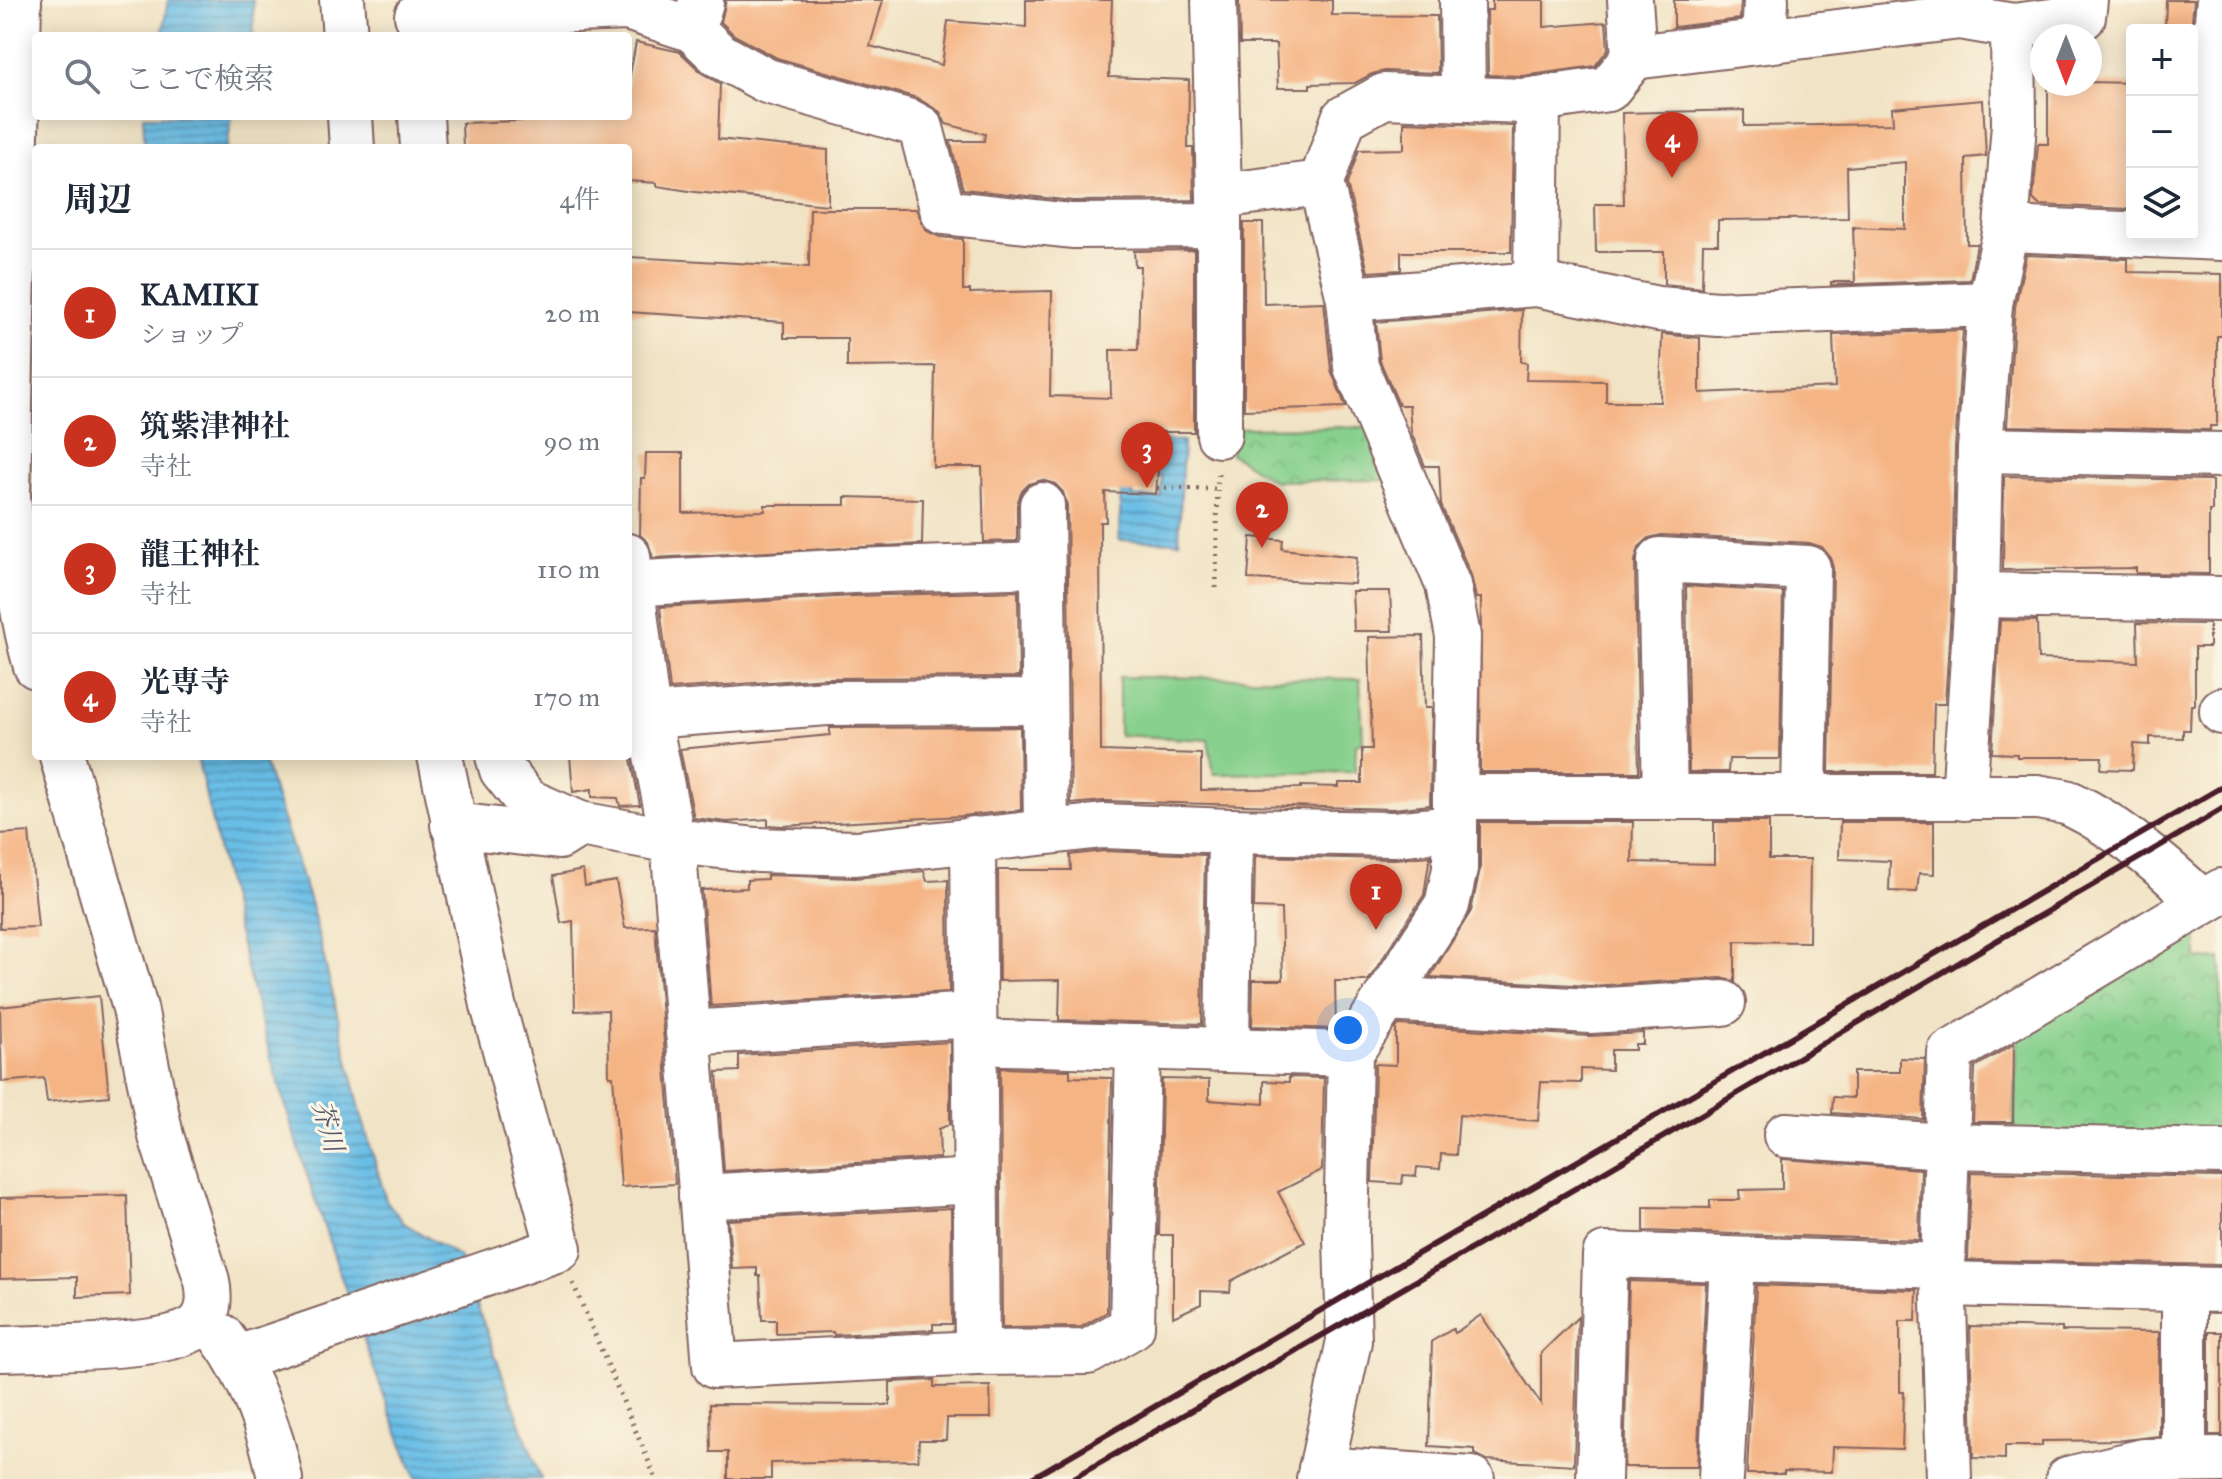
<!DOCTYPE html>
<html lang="ja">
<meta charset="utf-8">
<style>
:root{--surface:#fff;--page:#f2f2f3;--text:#1f2937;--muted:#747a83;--line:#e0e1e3;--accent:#c8321e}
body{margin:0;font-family:"IM FELL Great Primer","Noto Serif JP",serif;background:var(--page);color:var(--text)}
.controls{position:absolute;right:24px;top:24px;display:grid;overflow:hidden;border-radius:8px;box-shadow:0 4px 20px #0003}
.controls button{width:72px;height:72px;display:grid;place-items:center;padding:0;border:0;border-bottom:2px solid var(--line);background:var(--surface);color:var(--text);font:40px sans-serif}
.compass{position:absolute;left:2030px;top:24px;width:72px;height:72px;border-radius:50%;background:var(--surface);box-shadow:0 4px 20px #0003;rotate:180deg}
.you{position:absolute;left:1348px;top:1030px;width:28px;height:28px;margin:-20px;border:6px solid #fff;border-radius:50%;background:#1a73e8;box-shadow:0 0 0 12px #1a73e833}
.badge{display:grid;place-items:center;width:52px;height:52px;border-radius:50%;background:var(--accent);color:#fff;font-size:26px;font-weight:700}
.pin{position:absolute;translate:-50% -66px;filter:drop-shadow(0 2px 4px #0008)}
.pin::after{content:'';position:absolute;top:42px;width:28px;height:24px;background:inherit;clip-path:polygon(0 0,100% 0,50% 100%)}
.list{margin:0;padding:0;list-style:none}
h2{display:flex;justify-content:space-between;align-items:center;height:104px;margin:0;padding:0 32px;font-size:34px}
h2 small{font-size:26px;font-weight:400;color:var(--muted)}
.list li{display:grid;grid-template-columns:52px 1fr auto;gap:24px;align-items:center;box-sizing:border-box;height:128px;padding:0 32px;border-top:2px solid var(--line)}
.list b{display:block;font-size:30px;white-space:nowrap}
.list p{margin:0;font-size:26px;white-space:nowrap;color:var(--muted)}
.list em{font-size:26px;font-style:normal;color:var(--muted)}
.icon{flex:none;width:44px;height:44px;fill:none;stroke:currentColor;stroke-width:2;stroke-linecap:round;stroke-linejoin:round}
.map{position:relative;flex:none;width:2222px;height:1479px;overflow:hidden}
.search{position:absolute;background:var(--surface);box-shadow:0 4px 20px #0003;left:32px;top:32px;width:600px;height:88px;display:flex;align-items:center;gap:20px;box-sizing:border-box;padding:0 28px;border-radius:8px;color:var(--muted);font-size:30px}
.panel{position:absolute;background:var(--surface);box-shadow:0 4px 20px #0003;left:32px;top:144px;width:600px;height:616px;border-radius:8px}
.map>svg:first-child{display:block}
</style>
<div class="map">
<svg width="2222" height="1479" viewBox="0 0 2222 1479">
<defs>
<pattern id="park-crowns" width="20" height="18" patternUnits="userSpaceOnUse" patternTransform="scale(2)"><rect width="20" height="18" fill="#87d08d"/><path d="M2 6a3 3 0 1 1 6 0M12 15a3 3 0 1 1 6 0" fill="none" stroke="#76b27a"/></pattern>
<pattern id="water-rules" width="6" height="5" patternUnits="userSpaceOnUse" patternTransform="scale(2)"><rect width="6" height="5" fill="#69bee6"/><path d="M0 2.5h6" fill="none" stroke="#589abb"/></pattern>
</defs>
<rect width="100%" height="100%" fill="#fcf5e5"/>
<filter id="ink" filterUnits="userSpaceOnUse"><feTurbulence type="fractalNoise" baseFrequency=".0125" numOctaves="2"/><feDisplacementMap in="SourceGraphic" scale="16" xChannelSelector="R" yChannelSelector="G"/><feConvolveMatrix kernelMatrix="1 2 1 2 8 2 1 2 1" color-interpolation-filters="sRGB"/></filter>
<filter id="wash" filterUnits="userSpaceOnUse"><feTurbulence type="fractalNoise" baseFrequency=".006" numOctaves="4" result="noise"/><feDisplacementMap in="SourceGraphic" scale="32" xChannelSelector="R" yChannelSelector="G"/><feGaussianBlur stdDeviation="1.8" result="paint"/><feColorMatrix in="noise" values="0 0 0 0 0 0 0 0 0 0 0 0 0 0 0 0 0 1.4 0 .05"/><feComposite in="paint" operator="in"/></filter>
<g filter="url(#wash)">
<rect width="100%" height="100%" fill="#f1e3c5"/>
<!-- green -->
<path fill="#87d08d" stroke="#68785c" stroke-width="2" d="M1119 677 1360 679 1363 742 1356 744 1355 772 1214 774 1208 740 1119 735Z"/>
<!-- park -->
<g fill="url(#park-crowns)" stroke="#68785c" stroke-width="2">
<path d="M1367 427 1390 480 1274 481 1231 454V428Z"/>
<path d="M2197 930V959H2221V1147L2013 1142 2018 1038Z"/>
</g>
<!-- water -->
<g fill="url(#water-rules)" stroke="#5a6e88" stroke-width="2" fill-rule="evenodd">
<path d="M168 0H253L254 36H162Z"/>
<path d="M143 116H232L227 148H145Z"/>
<path d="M1123 439 1183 441 1179 542 1119 540ZM1134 476 1162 477 1161 498 1133 497Z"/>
<path d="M197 756H262L312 908 361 1114 386 1200 404 1223 459 1257 541 1479H416C363 1344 313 1201 272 1061 243 961 220 858 197 756Z"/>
</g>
<g id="blocks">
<!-- building -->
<g fill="#f5b484">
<path d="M726 0H883L870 46 942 65 948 21 1026 27V0H1112L1109 77 1189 80 1188 148H1193L1194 200 1073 201 963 189 950 141H984L985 134 946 124 940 112 917 98 777 58 734 35 721 22Z"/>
<path d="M1239 0H1332V15L1437 16 1438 73 1385 71 1372 74 1355 83 1310 84V88H1278L1276 44H1240Z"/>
<path d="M1492 0H1544V27L1606 22 1608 49 1595 66 1523 76 1488 75 1487 10H1492Z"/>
<path d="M1674 0H1741L1740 19 1674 27Z"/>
<path d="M2166 0H2194L2191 30H2165Z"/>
<path d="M636 42 680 52 702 73 720 84 718 139 828 150V205L695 192 657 186V183L628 181V148H463L462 123 575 119V116H628V85Z"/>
<path d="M2090 82 2132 83V183H2130L2129 209 2039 205 2033 199 2038 144H2048V84Z"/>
<path d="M1983 100 1986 156 1966 158 1967 244H1977L1970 280 1831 285V282H1855L1853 227 1905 229V162L1847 167 1848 218 1718 220V244H1703L1702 288 1664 284V252H1596L1595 204H1624L1622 113 1744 110V126L1893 124 1892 108Z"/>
<path d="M1404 122 1513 126 1511 252H1401V270L1368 272 1347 184 1359 150 1404 149Z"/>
<path d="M810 209H916L927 231 940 237 963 239V290H970V293L1052 291 1050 396 1111 398 1110 350H1138L1140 266H1135L1134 251 1194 250V432H1161L1156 494 1105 492 1106 522H1100L1101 751 1201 754V790L1301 788V786L1339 787V783H1362V749H1372L1369 637 1423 636 1425 708H1432L1430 805 1393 809 1104 801 1071 804 1067 505 1063 492 1055 484 1042 480 1029 484 1021 492 1017 505V541L984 542 982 467H933L935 366 847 367V338H784V322L628 312 630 257 809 267Z"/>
<path d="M1244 223H1263L1264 304 1324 302 1331 370 1346 407 1244 410Z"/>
<path d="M2026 255 2128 259V272L2222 274V336H2217V426H2210V430L2007 426 2015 307Z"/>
<path d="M1522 310 1521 362 1527 363 1526 380 1606 381V402H1660L1662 334 1700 338V393L1835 387 1833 335 1963 330 1955 449 1952 594 1945 704H1934L1932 772H1829L1833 568 1830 557 1822 547 1809 543 1661 535 1649 538 1639 547 1635 561 1639 772H1480L1481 598H1476L1471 575 1441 505 1439 466H1425L1411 432 1409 405H1399L1380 361 1376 322Z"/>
<path d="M646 453H683V513L765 511V505H845V497L923 499 922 544 653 558 648 542 640 535 641 478H645Z"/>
<path d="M2004 476 2210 480 2212 481V511H2209V574L2136 573V568L2003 570Z"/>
<path d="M1251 537 1283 540 1282 549 1357 557 1354 584 1248 579Z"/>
<path d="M1686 586 1783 592 1780 759H1729L1728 772H1689Z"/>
<path d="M1018 591 1019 677 828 678 670 689 660 607 854 596Z"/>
<path d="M1352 591H1390L1392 631H1354Z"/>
<path d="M2000 620 2037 621 2038 659 2138 662 2137 623 2209 624V647H2195V705H2191L2190 730H2183V738L2150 737V745L2134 744 2133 770 2101 769 2102 757H2017V754L1992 753Z"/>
<path d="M1020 727 1021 810 962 816 782 826 768 825V819L727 822 694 818 680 749 830 735V728Z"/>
<path d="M628 754H630L640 805 620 806 618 798 592 797V789L573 792 570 756H628Z"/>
<path d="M1480 822H1633L1632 862 1714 864V822H1769V859H1810L1809 942 1735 941V982L1722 978 1590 986 1430 977 1471 911 1480 869Z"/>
<path d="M1840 822H1934V874L1919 873 1917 892 1889 891 1890 861 1839 859Z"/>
<path d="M29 832 38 927 0 928V834Z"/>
<path d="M1104 851 1205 855 1202 1024 1059 1020 1060 980 999 981 998 870H1071L1070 855Z"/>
<path d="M1255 856 1394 859 1430 856 1424 895 1368 981H1335L1336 1029 1252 1026 1253 980H1283L1281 909 1254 908Z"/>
<path d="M583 870 585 886 616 881 625 928 655 927 675 1184 621 1187 613 1076H609L608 1010 575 1011 573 921 561 923 553 876Z"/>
<path d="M924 871 927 881 948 880 949 992 711 1006 702 890 747 888V880L767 879V875L855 878Z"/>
<path d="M99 996 109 1096 47 1102 44 1078 2 1082 0 1007Z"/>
<path d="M1399 1025 1589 1036 1643 1033V1044H1635V1050H1611V1070L1581 1069V1083L1541 1082 1538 1121 1459 1115 1456 1155 1441 1154 1440 1169 1417 1167 1416 1176 1403 1175 1402 1184 1372 1182 1375 1064 1396 1065V1028Z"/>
<path d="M950 1042V1124L939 1129 940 1158 724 1171 717 1072 739 1071V1055Z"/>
<path d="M2014 1044 2013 1122H1973L1975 1067Z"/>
<path d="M1900 1058 1925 1059 1923 1119 1832 1113 1833 1097 1853 1098V1072H1900Z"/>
<path d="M1000 1068 1070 1070V1077L1112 1078 1107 1312 1081 1327 1002 1328Z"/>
<path d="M1289 1077 1324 1078 1322 1170 1278 1192 1305 1242 1231 1281 1230 1292 1201 1291V1304L1173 1317V1235H1159L1162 1079 1209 1080V1100L1264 1104V1081L1289 1082Z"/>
<path d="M1782 1159 1921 1169 1919 1240 1644 1231V1207L1710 1208V1200H1740L1739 1190 1782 1189Z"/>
<path d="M1971 1172 2222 1177V1265L1968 1260Z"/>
<path d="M127 1195 130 1295 77 1297V1277L0 1279V1198Z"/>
<path d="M951 1208 952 1324H933V1330L834 1335 833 1332 776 1334V1320H762L760 1276H757V1268L732 1269 728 1220Z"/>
<path d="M1629 1281 1706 1283 1697 1467H1624Z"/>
<path d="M1756 1285 1917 1290 1916 1321H1900V1392H1904L1902 1449 1833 1447 1832 1472 1784 1471V1474H1747Z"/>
<path d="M1481 1315 1541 1404V1353L1578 1317 1574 1465 1487 1460 1475 1454V1449L1429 1446 1432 1341 1453 1329 1455 1333Z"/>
<path d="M1970 1326 2062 1328V1331L2159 1332V1436L2125 1440 2042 1441V1446H2005V1459L1973 1458Z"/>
<rect x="2209" y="1332" width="13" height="103"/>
<path d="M934 1380V1387L990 1386 991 1418H947L946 1440H919L918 1460 771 1463V1479H728V1452H711L710 1404 890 1405V1382Z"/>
</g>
</g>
</g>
<g filter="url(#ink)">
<use href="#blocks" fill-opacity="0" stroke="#846461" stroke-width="2"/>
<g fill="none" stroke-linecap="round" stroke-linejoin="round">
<defs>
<g id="minor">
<path d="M19 0 8 497C15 554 20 611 36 666"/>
<path d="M342 0 345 36"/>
<path d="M1214 0 1219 196V435"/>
<path d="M1462 0 1463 99"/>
<path d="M417 16 627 8 693 30 701 2"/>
<path d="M2013 26 2083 17 2085 0"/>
<path d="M693 30 719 55 767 81 910 122 921 128 943 212 1072 226 1219 225"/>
<path d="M1764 41 1766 0"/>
<path d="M1634 57 1960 17 2013 26 2014 124 2006 229 1990 304 1980 450 1977 595 1964 798"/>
<path d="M350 116 352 148"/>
<path d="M421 116 423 148"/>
<path d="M1219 196 1321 183"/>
<path d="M2006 229 2222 238 2203 155 2219 0"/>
<path d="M1536 284 1538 99"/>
<path d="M1349 299 1536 284 1658 309 1718 314 1990 304"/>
<path d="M1980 450 2222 455"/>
<path d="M1042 505 1046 830"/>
<path d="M628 556 648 716 673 841 715 1366 977 1353 973 839"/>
<path d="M628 584 853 571 1042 565"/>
<path d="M1977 595 2222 599"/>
<path d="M2222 712V710"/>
<path d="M648 716 828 703 1043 702"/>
<path d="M498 756 502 770 527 801 580 824 673 841 757 850 856 853 1103 826 1230 831 1394 834 1454 828"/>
<path d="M1455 797 1458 636 1448 585 1356 367 1349 299 1321 183 1344 118 1384 96 1524 101 1608 89 1634 57 1630 0"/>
<path d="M1665 797 1660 560 1808 568 1804 797"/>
<path d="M453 825 559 837 580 824"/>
<path d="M1385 999 1590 1011 1723 1003"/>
<path d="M688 1033 974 1015"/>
<path d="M975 1042 1350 1054"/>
<path d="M1227 1050 1230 831"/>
<path d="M1786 1135 1945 1146 2222 1152"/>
<path d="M701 1197 976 1181"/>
<path d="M1943 1284 2222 1290"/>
<path d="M2184 1289V1460"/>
<path d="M221 1336C249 1373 272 1433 280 1479"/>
<path d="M0 1349C43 1347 165 1350 196 1327 210 1316 210 1297 207 1281L161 1136 135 1008 62 756"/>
<path d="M977 1353 1088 1352 1132 1327 1138 1047"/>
<path d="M238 1358 559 1249 493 1005 440 756"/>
<path d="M1321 1469 1472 1479"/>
<path d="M1319 1479 1349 1341 1346 1239 1350 1054 1447 905 1455 869V797H2038C2050 800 2065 800 2075 806 2117 826 2168 870 2202 902"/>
<path d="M1599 1479 1605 1255 1943 1266"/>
<path d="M1721 1479 1732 1260"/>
<path d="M1949 1479 1943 1266 1950 1053 2222 891"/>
<path d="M2068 1479 2144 1461 2222 1460"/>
</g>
</defs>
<!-- minor casing -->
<use href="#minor" stroke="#846461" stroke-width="48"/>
<!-- path -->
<g stroke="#846461" stroke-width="5" stroke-dasharray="2 6" stroke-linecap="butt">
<path d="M1157 488 1218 489"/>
<path d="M1216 588 1218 472"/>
<path d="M573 1283 656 1479"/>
</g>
<!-- minor -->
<use href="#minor" stroke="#fff" stroke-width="44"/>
<!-- rail -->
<g stroke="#4a1f2b" stroke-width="6">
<path d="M1030 1479 2222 787"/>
<path d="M1072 1479C1368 1310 1663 1138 1957 964 2045 912 2134 862 2222 809"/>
</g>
</g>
</g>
<g text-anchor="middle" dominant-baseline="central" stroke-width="6" stroke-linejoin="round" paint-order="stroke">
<!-- water labels -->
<g font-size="26" font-style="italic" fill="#55576c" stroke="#fcf5e5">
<text transform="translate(328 1126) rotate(74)">芥川</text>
</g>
</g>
</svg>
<div class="controls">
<button>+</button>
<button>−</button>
<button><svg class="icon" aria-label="layers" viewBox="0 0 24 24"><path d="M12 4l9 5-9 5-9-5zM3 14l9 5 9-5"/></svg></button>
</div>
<svg class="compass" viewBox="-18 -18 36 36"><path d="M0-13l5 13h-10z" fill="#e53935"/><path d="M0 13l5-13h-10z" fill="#747a83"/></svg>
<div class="you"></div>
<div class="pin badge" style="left:1376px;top:930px">1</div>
<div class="pin badge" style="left:1262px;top:548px">2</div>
<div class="pin badge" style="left:1147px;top:488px">3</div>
<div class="pin badge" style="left:1672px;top:178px">4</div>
<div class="search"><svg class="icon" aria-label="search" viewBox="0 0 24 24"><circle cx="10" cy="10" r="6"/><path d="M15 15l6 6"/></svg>ここで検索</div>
<section class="panel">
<h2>周辺<small>4件</small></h2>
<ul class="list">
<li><span class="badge">1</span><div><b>KAMIKI</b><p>ショップ</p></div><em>20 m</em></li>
<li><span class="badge">2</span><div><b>筑紫津神社</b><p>寺社</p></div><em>90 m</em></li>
<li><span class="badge">3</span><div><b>龍王神社</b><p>寺社</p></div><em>110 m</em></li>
<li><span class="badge">4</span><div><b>光専寺</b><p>寺社</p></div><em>170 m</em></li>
</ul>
</section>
</div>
